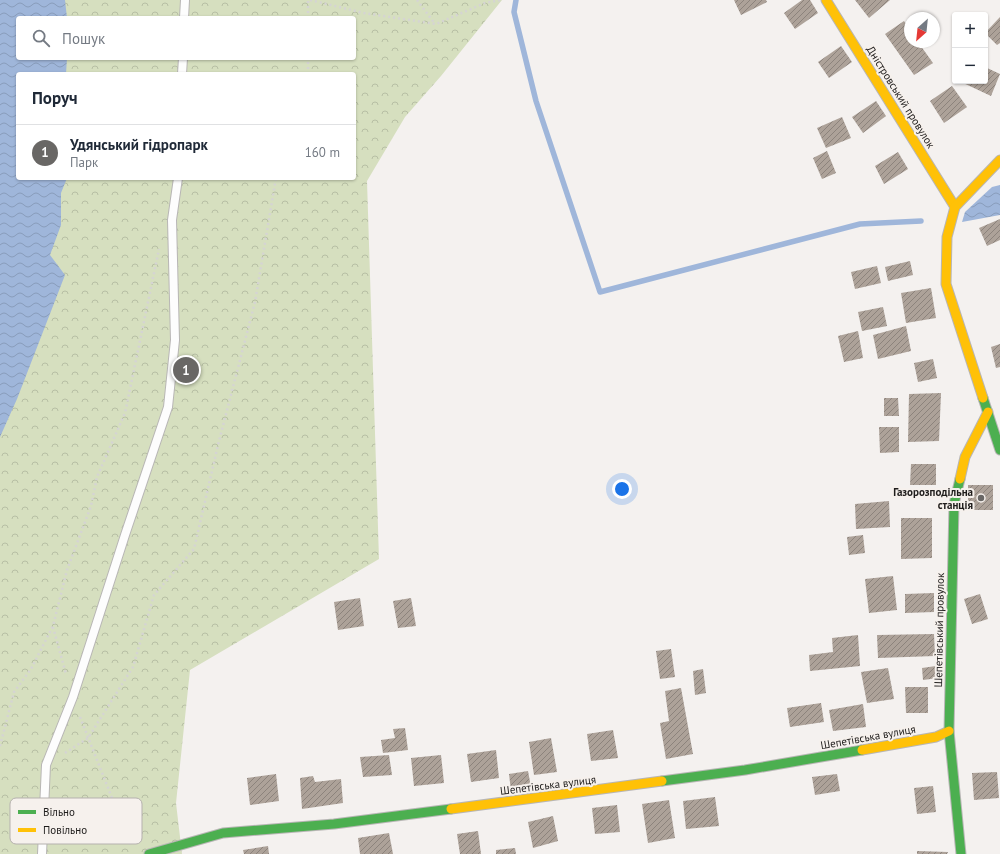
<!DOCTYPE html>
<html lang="uk">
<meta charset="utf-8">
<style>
:root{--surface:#fff;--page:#f6f6f7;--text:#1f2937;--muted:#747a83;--line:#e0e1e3;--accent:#696765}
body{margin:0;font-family:"PT Sans",sans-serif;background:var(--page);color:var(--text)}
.controls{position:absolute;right:12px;top:12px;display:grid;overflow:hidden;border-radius:4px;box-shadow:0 1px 3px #0004}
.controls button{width:36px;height:36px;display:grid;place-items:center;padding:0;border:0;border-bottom:1px solid var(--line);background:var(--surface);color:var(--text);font:20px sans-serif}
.compass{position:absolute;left:904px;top:12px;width:36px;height:36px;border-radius:50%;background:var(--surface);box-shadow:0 1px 3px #0004;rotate:207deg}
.you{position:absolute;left:622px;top:489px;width:14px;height:14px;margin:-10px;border:3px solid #fff;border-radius:50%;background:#1a73e8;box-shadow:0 0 0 6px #1a73e833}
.badge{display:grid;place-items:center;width:26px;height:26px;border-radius:50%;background:var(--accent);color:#fff;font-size:13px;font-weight:700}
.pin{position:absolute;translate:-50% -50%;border:2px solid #fff;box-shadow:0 1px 4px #0006}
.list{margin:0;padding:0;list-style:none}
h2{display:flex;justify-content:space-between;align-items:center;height:52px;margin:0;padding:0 16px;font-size:17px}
h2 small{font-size:13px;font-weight:400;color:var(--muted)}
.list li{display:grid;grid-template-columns:26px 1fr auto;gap:12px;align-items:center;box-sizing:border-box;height:56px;padding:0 16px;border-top:1px solid var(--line)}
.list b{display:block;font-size:15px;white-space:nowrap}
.list p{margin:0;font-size:13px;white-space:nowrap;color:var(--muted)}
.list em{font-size:13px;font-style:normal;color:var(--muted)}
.icon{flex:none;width:22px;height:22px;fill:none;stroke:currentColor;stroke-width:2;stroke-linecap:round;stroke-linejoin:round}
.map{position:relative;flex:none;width:1000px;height:854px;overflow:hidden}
.search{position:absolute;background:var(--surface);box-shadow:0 1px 3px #0004;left:16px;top:16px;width:340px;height:44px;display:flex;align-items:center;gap:10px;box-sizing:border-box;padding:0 14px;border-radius:4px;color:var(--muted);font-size:15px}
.panel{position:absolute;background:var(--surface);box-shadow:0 1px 3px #0004;left:16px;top:72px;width:340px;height:108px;border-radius:4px}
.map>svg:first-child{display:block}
</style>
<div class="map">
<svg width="1000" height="854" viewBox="0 0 1000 854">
<defs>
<pattern id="park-crowns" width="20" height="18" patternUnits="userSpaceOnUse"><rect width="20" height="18" fill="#d6dfbf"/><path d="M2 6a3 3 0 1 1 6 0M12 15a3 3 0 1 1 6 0" fill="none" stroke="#b7bfa4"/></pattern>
<pattern id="water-waves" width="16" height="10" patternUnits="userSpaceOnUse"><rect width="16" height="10" fill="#9fb6da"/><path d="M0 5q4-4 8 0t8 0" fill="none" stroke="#889cba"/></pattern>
<pattern id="building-hatch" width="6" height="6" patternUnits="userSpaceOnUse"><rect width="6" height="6" fill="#ada299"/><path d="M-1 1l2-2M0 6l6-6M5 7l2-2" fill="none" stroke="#8c837c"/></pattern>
</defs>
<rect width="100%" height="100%" fill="#f4f1ef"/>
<!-- park -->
<path fill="url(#park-crowns)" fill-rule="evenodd" d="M0 0H502L441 76 405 117 367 181 379 559 190 670 176 803 182 854H0ZM18 18H354V58H18ZM18 74H354V178H18Z"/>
<!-- water -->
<g fill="url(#water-waves)">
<path d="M0 0H65L67 18H18V58H67L66 74H18V178H67L61 193V225L50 255 65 275 17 399 0 437Z"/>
<path d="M1000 185V215L962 222 965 212 992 187Z"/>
</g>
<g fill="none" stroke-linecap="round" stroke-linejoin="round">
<!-- stream -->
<path stroke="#9fb6da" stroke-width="5.5" d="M516 0 514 12 536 101 600 292 860 224 921 221"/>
</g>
<!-- building -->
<g fill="url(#building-hatch)">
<path d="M734 0H766L767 2 741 15Z"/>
<path d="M802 0H810L818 13 795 29 784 13Z"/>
<path d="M855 0H890L869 18Z"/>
<path d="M1000 17V43L997 45 985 33Z"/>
<path d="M904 21 910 30V42H918L933 63 914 75 885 34Z"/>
<path d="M841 46 852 62 829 78 818 62Z"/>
<path d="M985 67 1000 74 991 96 959 81H985Z"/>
<path d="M952 86 967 107 944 123 930 101Z"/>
<path d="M876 101 886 116 863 133 852 117Z"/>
<path d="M842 117 851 138 826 148 817 128Z"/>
<path d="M827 151 836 173 822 179 813 158Z"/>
<path d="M898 152 908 169 884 184 875 166Z"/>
<path d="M1000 219V240L987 246 979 228Z"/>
<path d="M910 261 913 275 888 281 885 267Z"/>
<path d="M877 266 881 283 855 289 851 272Z"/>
<path d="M931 288 936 318 906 323 901 293Z"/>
<path d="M883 307 887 326 862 331 858 312Z"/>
<path d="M906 326 911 351 878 359 873 335Z"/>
<path d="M858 331 863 358 844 362 838 336Z"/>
<path d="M1000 344V367L996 368 991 347Z"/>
<path d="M933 359 937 378 918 382 914 363Z"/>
<path d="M941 393 939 441 908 442 909 394Z"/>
<path d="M884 398H898L899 416H884Z"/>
<path d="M879 427H899V452L880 453Z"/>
<path d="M911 464H936V485H910Z"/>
<rect x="968" y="485" width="25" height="25"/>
<path d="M889 501 890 527 856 529 855 504Z"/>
<path d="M901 518H932V558L901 559Z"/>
<path d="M863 535 865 553 849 555 847 537Z"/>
<path d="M893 576 897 610 869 613 865 579Z"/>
<path d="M934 593V612L905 613V594Z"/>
<path d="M980 594 988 619 972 624 964 599Z"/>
<path d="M360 598 364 626 338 630 334 602Z"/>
<path d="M411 598 416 626 398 628 393 601Z"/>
<path d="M934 634 935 656 878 658 877 635Z"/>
<path d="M858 635 860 666 810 671 809 655 833 652 832 638Z"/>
<path d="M671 649 675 677 660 679 656 651Z"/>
<path d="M936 666 938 678 923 680 922 668Z"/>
<path d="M888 668 894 699 867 703 861 672Z"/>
<path d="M703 669 706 693 695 695 693 671Z"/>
<path d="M905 687H928V713H906Z"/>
<path d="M681 688 693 754 666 759 660 723 669 721 665 691Z"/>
<path d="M821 703 824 722 790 727 787 708Z"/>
<path d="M863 704 866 727 833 731 829 710Z"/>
<path d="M405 728 408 750 383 753 381 740 395 738 393 729Z"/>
<path d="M613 730 618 758 591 761 587 734Z"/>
<path d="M551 738 557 772 534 775 529 742Z"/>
<path d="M496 750 499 778 471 782 467 754Z"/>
<path d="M389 755 392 775 363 777 360 757Z"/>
<path d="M441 755 444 783 414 786 411 758Z"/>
<path d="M528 771 531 787 511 791 509 774Z"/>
<path d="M997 772 999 798 974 800 972 773Z"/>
<path d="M276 774 279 801 250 805 247 778Z"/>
<path d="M837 774 840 791 815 795 812 777Z"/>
<path d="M313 776 315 782 341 779 343 803 302 809 300 778Z"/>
<path d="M933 786 936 812 917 814 914 788Z"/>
<path d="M715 797 719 826 686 829 683 801Z"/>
<path d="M669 800 675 838 648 843 642 804Z"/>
<path d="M617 805 620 832 595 834 592 808Z"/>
<path d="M553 816 558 841 533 848 528 822Z"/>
<path d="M478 831 481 854H460L457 834Z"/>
<path d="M389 833 393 854H360L358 838Z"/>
<path d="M268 846 269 854H244L243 850Z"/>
<path d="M515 848 516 854H496V850Z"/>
<path d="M917 851 948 852 947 854H917Z"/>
</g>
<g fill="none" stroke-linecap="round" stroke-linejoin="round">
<defs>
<g id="lane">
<path d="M184 18 185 0"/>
<path d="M182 74 183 58"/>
<path d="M42 854 46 765 73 697 125 535 168 407 175 340 172 220 178 178"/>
</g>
<g id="fast">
<path d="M983 398 1000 450"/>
<path d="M960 479 954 504 949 731 961 854"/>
<path d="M662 781 745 770 862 750"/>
<path d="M149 854 223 833 334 824 451 809"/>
</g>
<g id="slow">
<path d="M826 0 955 207"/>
<path d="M983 398 946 284 947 237 955 207 1000 160"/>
<path d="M960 479 965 457 988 412"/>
<path d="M862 750 936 737 949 731"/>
<path d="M451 809 662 781"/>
</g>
</defs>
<!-- lane casing -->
<use href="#lane" stroke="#b8b6b5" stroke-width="10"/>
<!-- fast casing -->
<use href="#fast" stroke="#b8b6b5" stroke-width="11"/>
<!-- slow casing -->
<use href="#slow" stroke="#b8b6b5" stroke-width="11"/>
<!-- path -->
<g stroke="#d5d4d3" stroke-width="2.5" stroke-dasharray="2 3" stroke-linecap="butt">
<path d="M310 0 364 13 436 24 485 3 501 0"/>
<path d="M417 0 435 24"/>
<path d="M308 18V0"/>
<path d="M308 74V58"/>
<path d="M53 627 66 674"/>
<path d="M80 717 131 846"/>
<path d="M0 746 14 692 31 669 53 626 67 570 91 506 97 477 125 413 159 249"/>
<path d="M65 753 88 738 133 667 154 595 194 549 218 445 255 302 276 178"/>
</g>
<!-- lane -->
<use href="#lane" stroke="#fdfdfd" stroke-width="8"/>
<!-- fast -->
<use href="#fast" stroke="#4caf50" stroke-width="9"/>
<!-- slow -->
<use href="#slow" stroke="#ffc107" stroke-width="9"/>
</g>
<!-- markers -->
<circle fill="#696765" stroke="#f6f1ed" stroke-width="1.5" cx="981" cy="498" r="4"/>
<g text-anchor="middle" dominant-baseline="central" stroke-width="4" stroke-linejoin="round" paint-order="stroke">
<!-- street labels -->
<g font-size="11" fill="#1e1c1b" stroke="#f6f1ed">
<text transform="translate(901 97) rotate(58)">Дністровський провулок</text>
<text transform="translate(939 630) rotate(-89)">Шепетівський провулок</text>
<text transform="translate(868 737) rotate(-10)">Шепетівська вулиця</text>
<text transform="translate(548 785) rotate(-7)">Шепетівська вулиця</text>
</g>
<!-- poi labels -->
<g font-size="11" font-weight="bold" fill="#1e1c1b" stroke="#f6f1ed" text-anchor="end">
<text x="973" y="492">Газорозподільна<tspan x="973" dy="13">станція</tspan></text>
</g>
</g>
<!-- legend -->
<rect x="10" y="798" width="132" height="46" rx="6" fill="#f6f1ed" stroke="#b5b1ae" stroke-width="1"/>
<rect x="18" y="810" width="18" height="4" fill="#4caf50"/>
<rect x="18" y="828" width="18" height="4" fill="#ffc107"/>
<g font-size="11" fill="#1e1c1b">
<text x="43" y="816">Вільно</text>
<text x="43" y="834">Повільно</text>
</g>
</svg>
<div class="controls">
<button>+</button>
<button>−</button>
</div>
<svg class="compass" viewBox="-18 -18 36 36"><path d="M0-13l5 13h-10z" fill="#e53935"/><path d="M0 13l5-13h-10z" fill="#747a83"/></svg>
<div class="you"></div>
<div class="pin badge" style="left:186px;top:370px">1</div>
<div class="search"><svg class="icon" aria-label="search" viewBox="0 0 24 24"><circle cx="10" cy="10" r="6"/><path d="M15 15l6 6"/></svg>Пошук</div>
<section class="panel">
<h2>Поруч<small></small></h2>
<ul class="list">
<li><span class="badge">1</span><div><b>Удянський гідропарк</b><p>Парк</p></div><em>160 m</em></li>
</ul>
</section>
</div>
